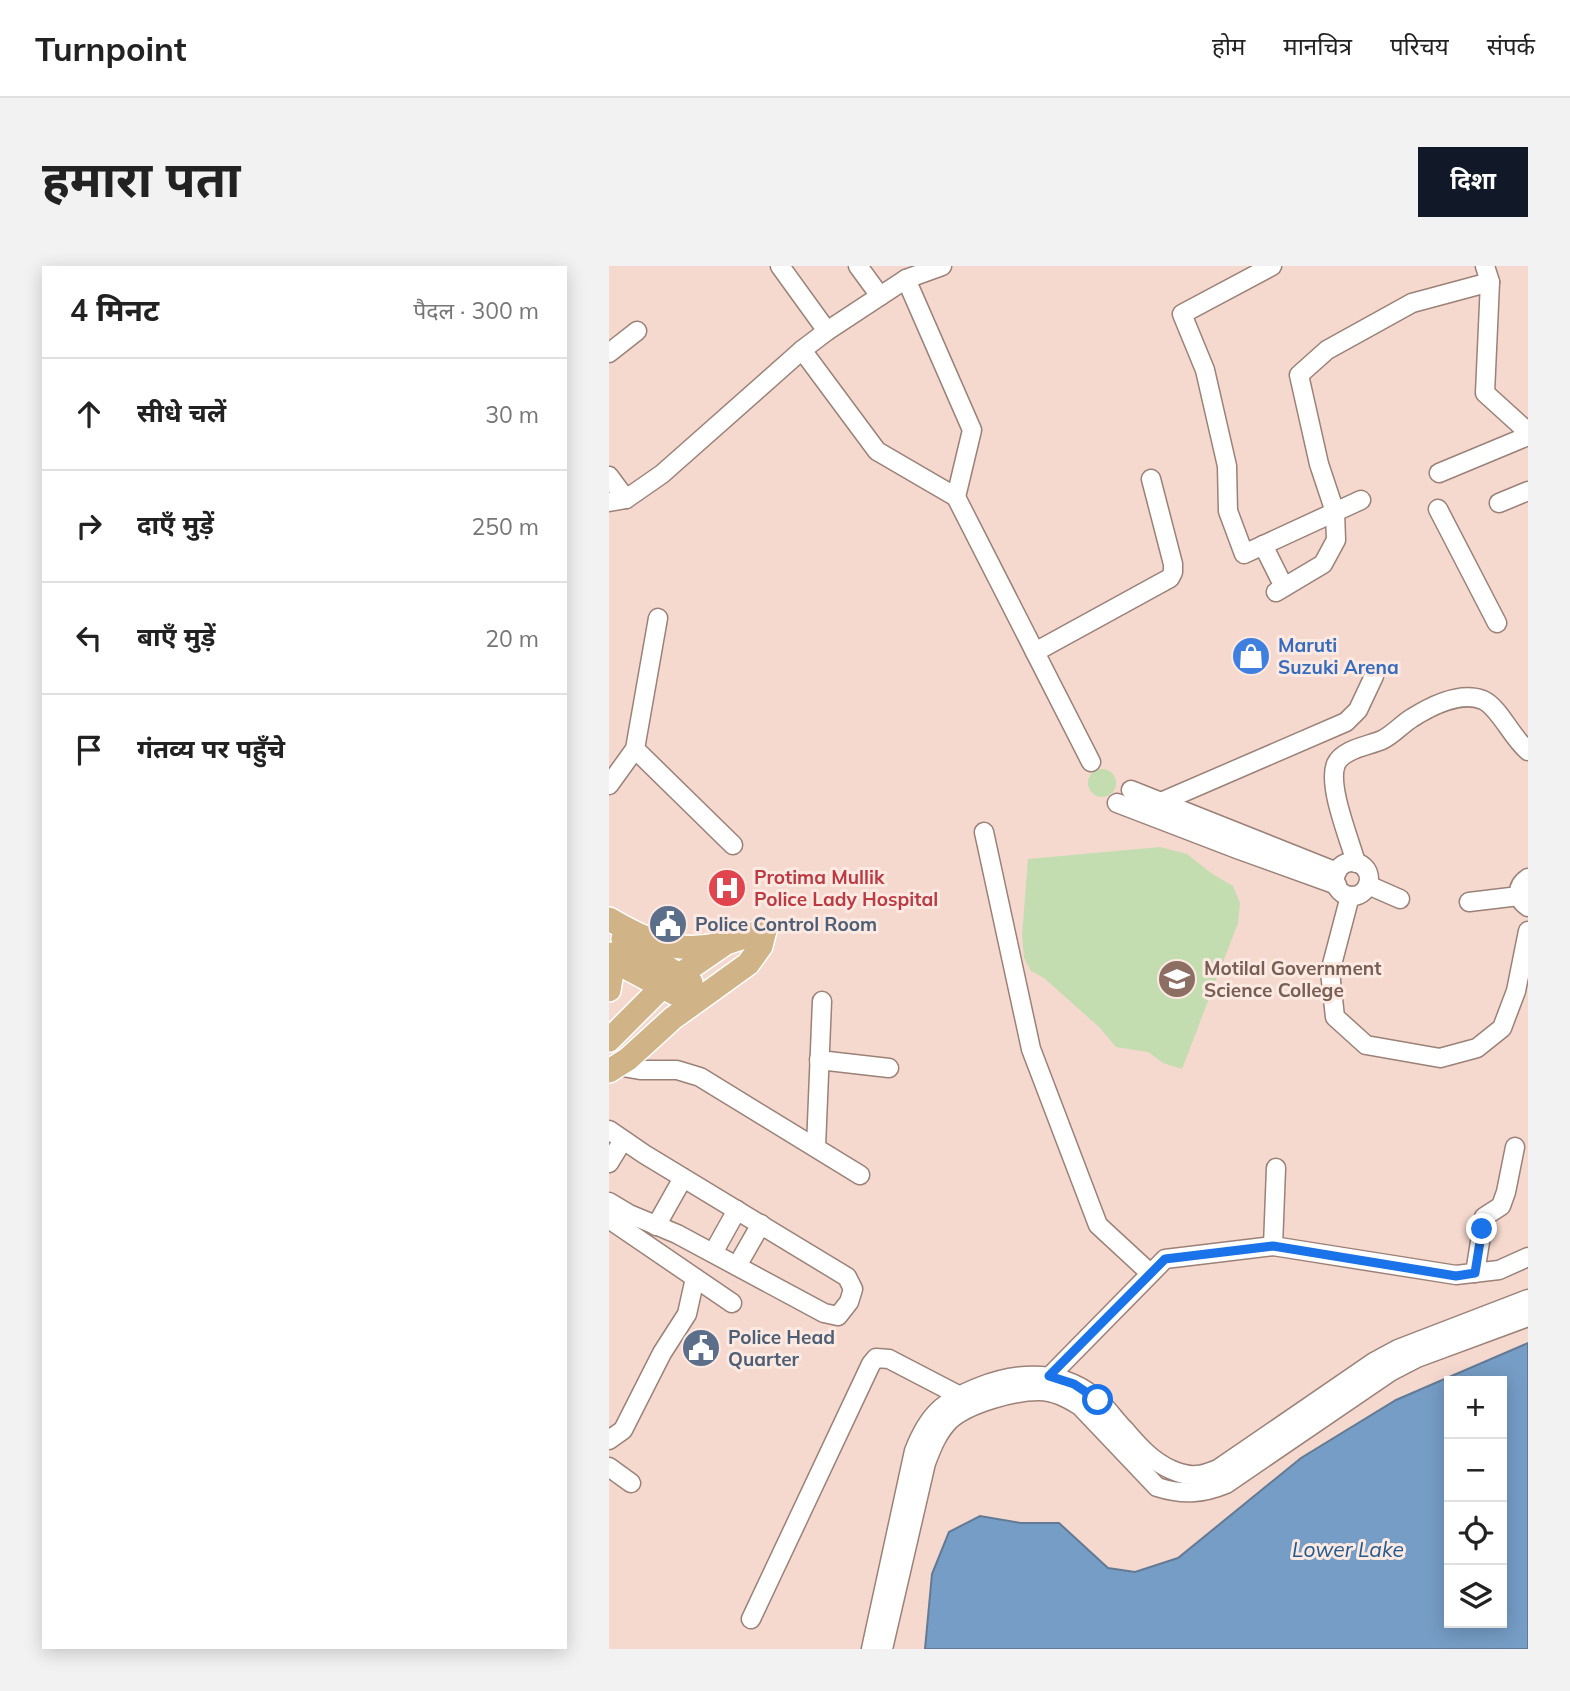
<!DOCTYPE html>
<html lang="hi">
<meta charset="utf-8">
<style>
:root{--surface:#fff;--page:#f2f2f2;--text:#222;--muted:#767676;--line:#e0e0e0;--accent:#111827}
body{margin:0;font-family:Mulish,"Noto Sans Devanagari",sans-serif;background:var(--page);color:var(--text)}
.controls{position:absolute;right:21px;bottom:21px;display:grid;overflow:hidden;border-radius:0px;box-shadow:0 4px 18px #0003}
.controls button{width:63px;height:63px;display:grid;place-items:center;padding:0;border:0;border-bottom:2px solid var(--line);background:var(--surface);color:var(--text);font:35px sans-serif}
.stop{position:absolute;width:21px;height:21px;margin:-16px;border:5px solid #1a73e8;border-radius:50%;background:#fff}
.stop.end{background:#1a73e8;border-color:#fff;box-shadow:0 2px 7px #0008}
.list{margin:0;padding:0;list-style:none}
h2{display:flex;justify-content:space-between;align-items:center;height:91px;margin:0;padding:0 28px;font-size:30px}
h2 small{font-size:23px;font-weight:400;color:var(--muted)}
.list li{display:grid;grid-template-columns:46px 1fr auto;gap:21px;align-items:center;box-sizing:border-box;height:112px;padding:0 28px;border-top:2px solid var(--line)}
.list b{display:block;font-size:26px;white-space:nowrap}
.list em{font-size:23px;font-style:normal;color:var(--muted)}
.icon{flex:none;width:38px;height:38px;fill:none;stroke:currentColor;stroke-width:2;stroke-linecap:round;stroke-linejoin:round}
.map{position:relative;flex:none;width:919px;height:1383px;overflow:hidden;border-radius:0px}
header{display:flex;align-items:center;gap:42px;box-sizing:border-box;height:98px;padding:0 35px;background:var(--surface);border-bottom:2px solid var(--line)}
header strong{font-size:33px}
nav{display:flex;gap:38px;margin-inline-start:auto;font-size:24px}
.intro{display:flex;align-items:center;justify-content:space-between;box-sizing:border-box;height:168px;padding:0 42px}
h1{margin:0;font-size:49px}
.button{padding:18px 32px;border-radius:0px;background:var(--accent);color:#fff;font-size:24px;font-weight:700}
main{display:flex;gap:42px;padding:0 42px}
aside{flex:1;background:var(--surface);border-radius:0px;box-shadow:0 4px 18px #0003}
.map>svg:first-child{display:block}
</style>
<header>
<strong>Turnpoint</strong>
<nav><a>होम</a><a>मानचित्र</a><a>परिचय</a><a>संपर्क</a></nav>
</header>
<div class="intro"><h1>हमारा पता</h1><a class="button">दिशा</a></div>
<main>
<aside>
<h2>4 मिनट<small>पैदल · 300 m</small></h2>
<ul class="list">
<li><svg class="icon" aria-label="ahead" viewBox="0 0 24 24"><path d="M12 20V5M6 11l6-6 6 6"/></svg><div><b>सीधे चलें</b></div><em>30 m</em></li>
<li><svg class="icon" aria-label="right" viewBox="0 0 24 24"><path d="M7 20v-9h11M14 6l5 5-5 5"/></svg><div><b>दाएँ मुड़ें</b></div><em>250 m</em></li>
<li><svg class="icon" aria-label="left" viewBox="0 0 24 24"><path d="M17 20v-9H6M10 6l-5 5 5 5"/></svg><div><b>बाएँ मुड़ें</b></div><em>20 m</em></li>
<li><svg class="icon" aria-label="arrive" viewBox="0 0 24 24"><path d="M6 21V4h12l-3 4 3 4H6"/></svg><div><b>गंतव्य पर पहुँचे</b></div></li>
</ul>
</aside>
<div class="map">
<svg width="919" height="1383" viewBox="0 0 919 1383">
<rect width="100%" height="100%" fill="#f6d9ce"/>
<!-- green -->
<g fill="#c3ddb0">
<circle cx="493" cy="517" r="14"/>
<path d="M551 581 578 588 602 607 624 620 631 637 629 657 573 803 554 797 539 786 507 781 490 761 435 712 422 705 415 692 413 669 419 593Z"/>
</g>
<!-- water -->
<path fill="#769dc6" stroke="#627a95" stroke-width="2" fill-rule="evenodd" d="M919 1077V1383H316L323 1308 340 1266 371 1250 412 1257H450L499 1302 526 1306 569 1292 692 1192 787 1134ZM840 1115H893V1357H840Z"/>
<g fill="none" stroke-linecap="round" stroke-linejoin="round">
<defs>
<g id="minor">
<path d="M171 0 218 65"/>
<path d="M249 0 271 30"/>
<path d="M663 0 573 48 596 104 618 200 619 245 635 288 752 234"/>
<path d="M876 0 881 16 876 127 919 166"/>
<path d="M297 13 363 164 347 231"/>
<path d="M193 84 268 185 347 231 482 496"/>
<path d="M0 87 28 65"/>
<path d="M830 207 919 170"/>
<path d="M0 210 17 233"/>
<path d="M0 236 17 233 53 208 193 84 218 65 297 13 333 0"/>
<path d="M890 237 919 225"/>
<path d="M829 243 888 357"/>
<path d="M654 279 675 321"/>
<path d="M667 326 714 298 727 274 726 246 710 198 690 109 718 84 803 37 881 16"/>
<path d="M426 386 561 312 564 306V298L542 213"/>
<path d="M26 483 124 579"/>
<path d="M0 519 26 483 49 352"/>
<path d="M522 524 728 606"/>
<path d="M552 536 737 456 749 444 765 410"/>
<path d="M508 537 628 583 728 619"/>
<path d="M375 566 422 783 489 959 541 1007"/>
<circle cx="743" cy="613" r="17"/>
<path d="M747 597C741 574 718 520 727 498 734 483 759 480 773 474 785 468 793 458 803 452 822 440 852 425 874 434 890 441 903 472 919 485"/>
<path d="M919 612C907 620 907 633 919 641"/>
<path d="M759 619 791 633"/>
<path d="M741 630 721 706 726 751 757 779 831 792 868 782 893 762 907 725 919 665"/>
<path d="M860 636 910 630"/>
<path d="M210 794 280 802"/>
<path d="M8 800 31 804H68L91 811 251 909"/>
<path d="M0 864 35 888 238 1011 244 1023 240 1036 229 1050 215 1047 68 968 20 948 0 936"/>
<path d="M207 881 213 735"/>
<path d="M0 897 14 874"/>
<path d="M0 953 123 1037"/>
<path d="M47 960 74 912"/>
<path d="M664 980 667 902"/>
<path d="M104 987 128 944"/>
<path d="M128 1000 152 958"/>
<path d="M866 1007 875 951 892 940 897 926 906 881"/>
<path d="M441 1110 556 993 664 980 847 1009 890 1004 919 991"/>
<path d="M0 1174 14 1164 53 1087 78 1048 86 1012"/>
<path d="M0 1201 22 1217"/>
<path d="M142 1353 262 1098 267 1092 280 1093 355 1132"/>
<path d="M262 1383 305 1185C319 1149 334 1135 370 1121 410 1105 456 1103 490 1135 499 1143 506 1154 515 1163 529 1179 542 1195 563 1204 570 1207 580 1210 588 1209 595 1209 603 1205 609 1203L765 1096 789 1083 919 1033"/>
<path d="M274 1383 317 1197C323 1181 329 1166 341 1154 360 1137 405 1125 430 1125 445 1125 458 1132 471 1140L548 1221C573 1229 593 1228 617 1218L781 1106 808 1092 919 1051"/>
</g>
<g id="major">
<path d="M0 653C39 676 67 688 112 678"/>
<path d="M14 673 82 717"/>
<path d="M0 688 18 702 67 728"/>
<path d="M0 705 2 712 0 724"/>
<path d="M0 774 53 721 117 677 156 664"/>
<path d="M0 805 19 793 64 752 139 698 152 680 156 664"/>
</g>
</defs>
<!-- minor casing -->
<use href="#minor" stroke="#9b8177" stroke-width="21"/>
<!-- major casing -->
<use href="#major" stroke="#fff" stroke-width="26"/>
<!-- minor -->
<use href="#minor" stroke="#fff" stroke-width="18"/>
<!-- major -->
<use href="#major" stroke="#d0b386" stroke-width="23"/>
</g>
<g fill="none" stroke-linecap="round" stroke-linejoin="round">
<!-- route -->
<path stroke="#1a73e8" stroke-width="9" d="M489 1134 465 1118 440 1110 556 993 664 980 847 1010 866 1007 873 963"/>
</g>
<!-- icons -->
<defs>
<symbol id="shop-disc" viewBox="-11 -11 22 22"><circle r="9.5" fill="#3f7fe0" stroke="#fbe9e2"/><path d="M-5-2.5h2.3a2.7 3.5 0 0 1 5.4 0H5L5.5 6h-11ZM-1.5-2.5h3a1.5 2.3 0 0 0-3 0Z" fill="#fff"/></symbol>
<symbol id="hospital-disc" viewBox="-11 -11 22 22"><circle r="9.5" fill="#e0444e" stroke="#fbe9e2"/><path d="M-5-5h3v3.5h4V-5h3V5h-3V1.5h-4V5h-3Z" fill="#fff"/></symbol>
<symbol id="civic-disc" viewBox="-11 -11 22 22"><circle r="9.5" fill="#5c6f8a" stroke="#fbe9e2"/><path d="M-.6-6.5H3V-4.5H.6V-3L4-1V1h2V6H-6V1h2V-1L-.6-3ZM-1.2 2.5V6h2.4V2.5Z" fill="#fff"/></symbol>
<symbol id="university-disc" viewBox="-11 -11 22 22"><circle r="9.5" fill="#8d6e63" stroke="#fbe9e2"/><path d="M0-5L7-2L0 1L-7-2ZM-4 1L0 2.5L4 1V4Q0 6-4 4Z" fill="#fff"/></symbol>
</defs>
<g fill-rule="evenodd">
<use href="#shop-disc" x="620" y="368" width="44" height="44"/>
<use href="#hospital-disc" x="96" y="600" width="44" height="44"/>
<use href="#civic-disc" x="37" y="636" width="44" height="44"/>
<use href="#university-disc" x="546" y="691" width="44" height="44"/>
<use href="#civic-disc" x="70" y="1060" width="44" height="44"/>
</g>
<g text-anchor="middle" dominant-baseline="central" stroke-width="6" stroke-linejoin="round" paint-order="stroke">
<!-- shop labels -->
<g font-size="19" font-weight="bold" fill="#366cbe" stroke="#fbe9e2" text-anchor="start">
<text x="669" y="379">Maruti<tspan x="669" dy="22">Suzuki Arena</tspan></text>
</g>
<!-- health labels -->
<g font-size="19" font-weight="bold" fill="#be3a42" stroke="#fbe9e2" text-anchor="start">
<text x="145" y="611">Protima Mullik<tspan x="145" dy="22">Police Lady Hospital</tspan></text>
</g>
<!-- service labels -->
<g font-size="19" font-weight="bold" fill="#4e5e75" stroke="#fbe9e2" text-anchor="start">
<text x="86" y="658">Police Control Room</text>
<text x="119" y="1071">Police Head<tspan x="119" dy="22">Quarter</tspan></text>
</g>
<!-- education labels -->
<g font-size="19" font-weight="bold" fill="#785e54" stroke="#fbe9e2" text-anchor="start">
<text x="595" y="702">Motilal Government<tspan x="595" dy="22">Science College</tspan></text>
</g>
<!-- water labels -->
<g font-size="21" font-style="italic" fill="#235a8f" stroke="#fbe9e2">
<text x="739" y="1283">Lower Lake</text>
</g>
</g>
</svg>
<div class="controls">
<button>+</button>
<button>−</button>
<button><svg class="icon" aria-label="locate" viewBox="0 0 24 24"><circle cx="12" cy="12" r="6"/><path d="M12 2v4M12 18v4M2 12h4M18 12h4"/></svg></button>
<button><svg class="icon" aria-label="layers" viewBox="0 0 24 24"><path d="M12 4l9 5-9 5-9-5zM3 14l9 5 9-5"/></svg></button>
</div>
<div class="stop" style="left:489px;top:1134px"></div>
<div class="stop end" style="left:873px;top:963px"></div>
</div>
</main>
